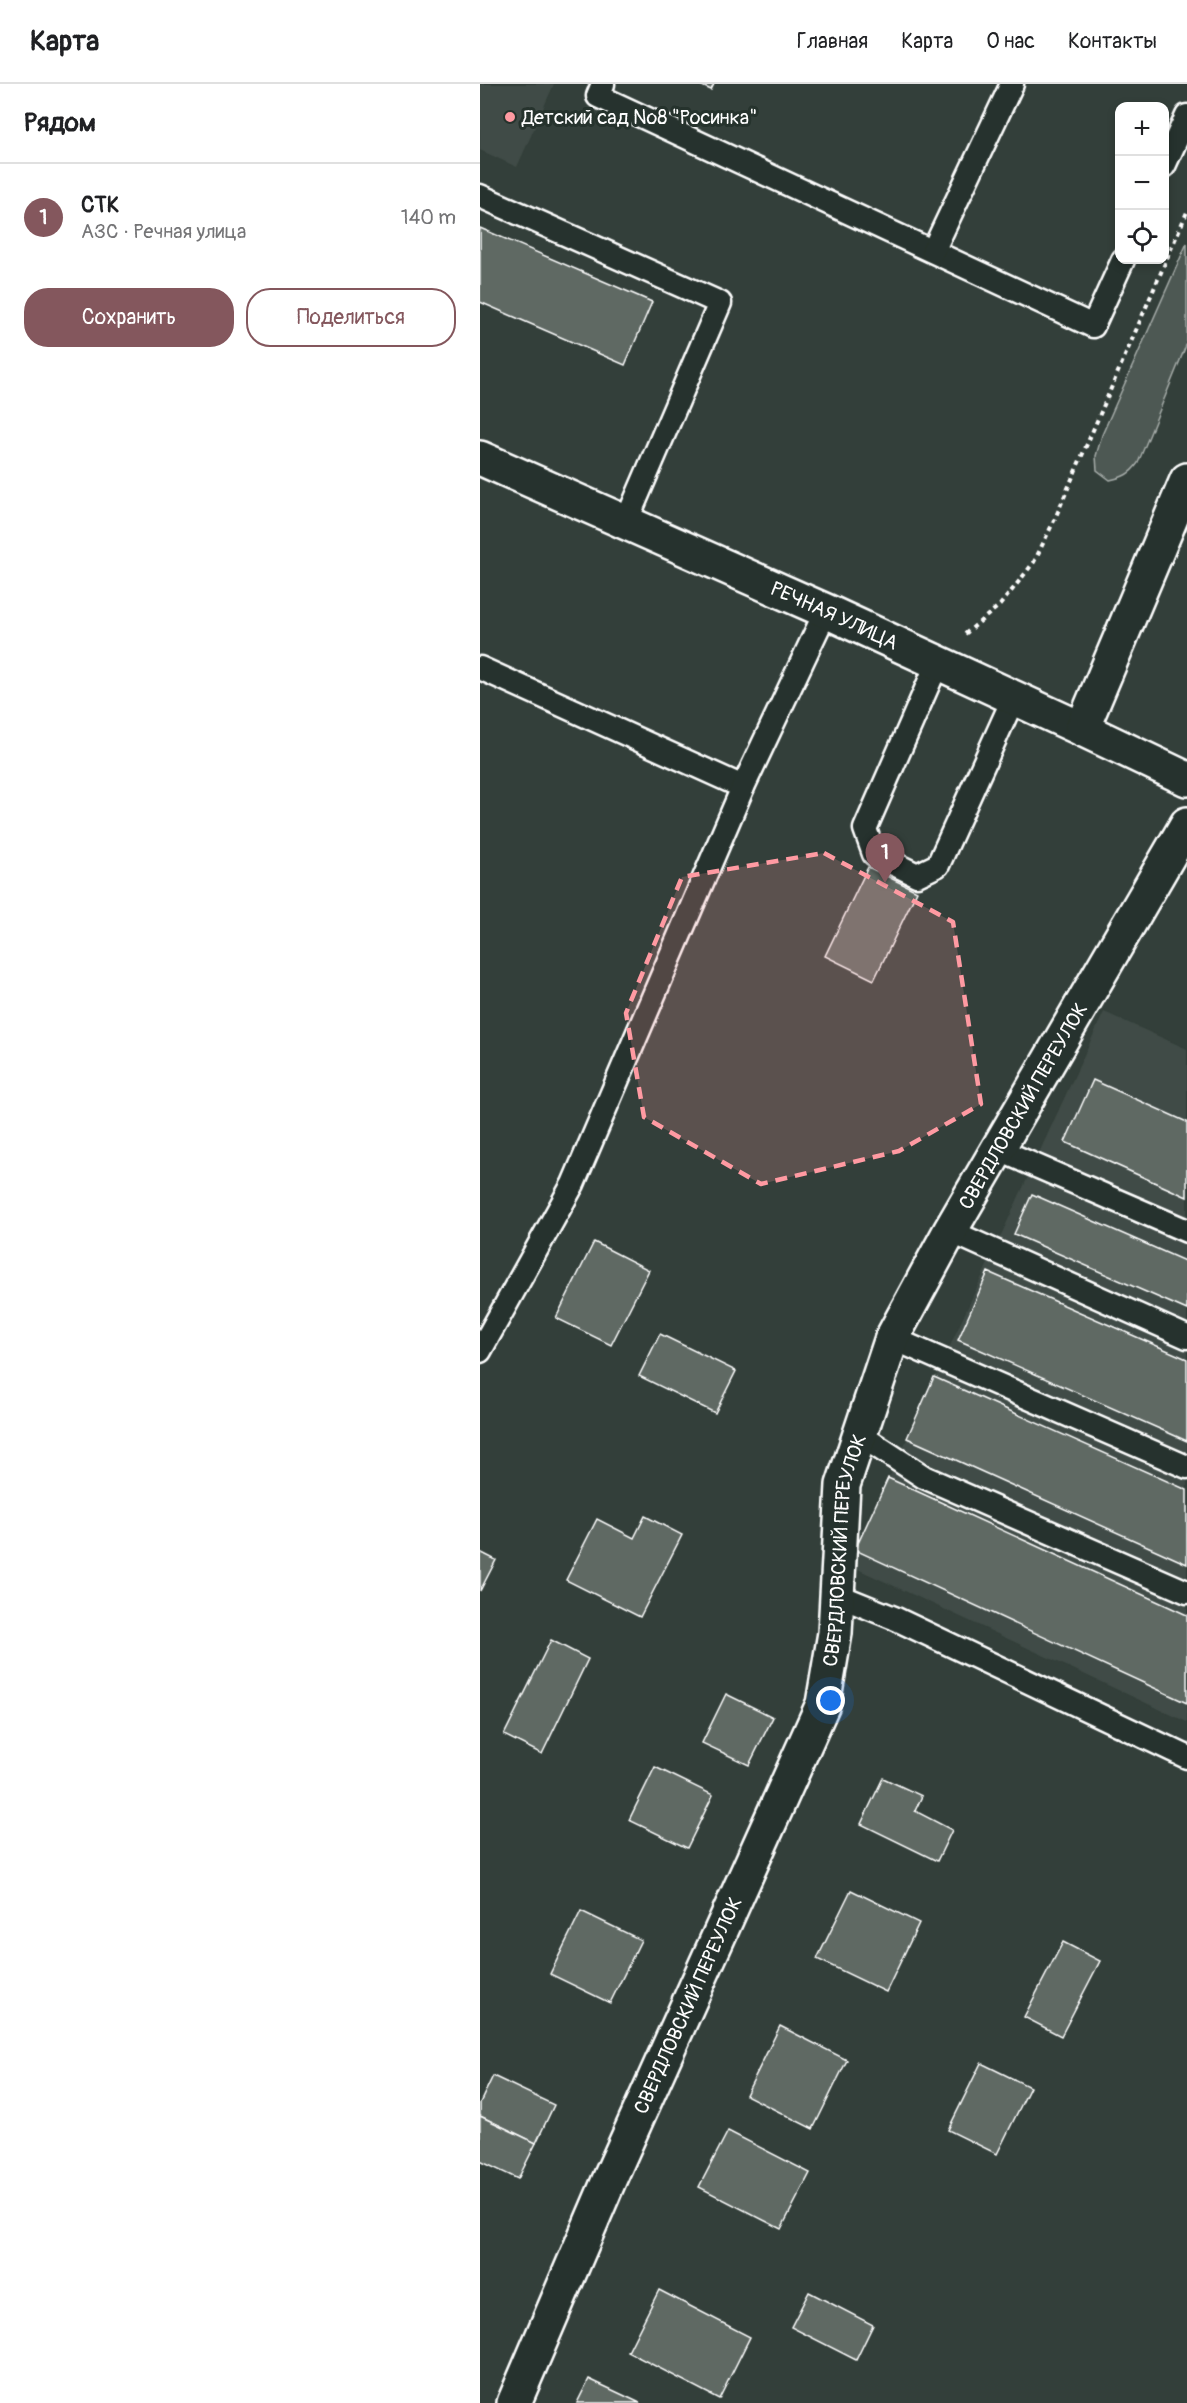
<!DOCTYPE html>
<html lang="ru">
<meta charset="utf-8">
<style>
:root{--surface:#fff;--page:#f2f2f2;--text:#202124;--muted:#757577;--line:#e0e0e0;--accent:#84575d}
body{margin:0;font-family:Pangolin,sans-serif;background:var(--page);color:var(--text)}
.controls{position:absolute;right:18px;top:18px;display:grid;overflow:hidden;border-radius:12px;box-shadow:0 3px 9px #0003}
.controls button{width:54px;height:54px;display:grid;place-items:center;padding:0;border:0;border-bottom:2px solid var(--line);background:var(--surface);color:var(--text);font:30px sans-serif}
.you{position:absolute;left:351px;top:1617px;width:21px;height:21px;margin:-15px;border:4px solid #fff;border-radius:50%;background:#1a73e8;box-shadow:0 0 0 9px #1a73e833}
.badge{display:grid;place-items:center;width:39px;height:39px;border-radius:50%;background:var(--accent);color:#fff;font-size:20px;font-weight:700}
.pin{position:absolute;translate:-50% -50px;filter:drop-shadow(0 2px 3px #0008)}
.pin::after{content:'';position:absolute;top:32px;width:21px;height:18px;background:inherit;clip-path:polygon(0 0,100% 0,50% 100%)}
.list{margin:0;padding:0;list-style:none}
h2{display:flex;justify-content:space-between;align-items:center;height:78px;margin:0;padding:0 24px;font-size:26px}
h2 small{font-size:20px;font-weight:400;color:var(--muted)}
.list li{display:grid;grid-template-columns:39px 1fr auto;gap:18px;align-items:center;box-sizing:border-box;height:108px;padding:0 24px;border-top:2px solid var(--line)}
.list b{display:block;font-size:22px;white-space:nowrap}
.list p{margin:0;font-size:20px;white-space:nowrap;color:var(--muted)}
.list em{font-size:20px;font-style:normal;color:var(--muted)}
.actions{display:flex;gap:12px;padding:18px 24px}
.actions a{flex:1;padding:14px 0;border:2px solid var(--accent);border-radius:24px;text-align:center;font-size:21px;color:var(--accent)}
.actions .main{background:var(--accent);color:#fff}
.icon{flex:none;width:33px;height:33px;fill:none;stroke:currentColor;stroke-width:2;stroke-linecap:round;stroke-linejoin:round}
.map{position:relative;flex:none;width:707px;height:2319px;overflow:hidden}
header{display:flex;align-items:center;gap:36px;box-sizing:border-box;height:84px;padding:0 30px;background:var(--surface);border-bottom:2px solid var(--line)}
header strong{font-size:28px}
nav{display:flex;gap:33px;margin-inline-start:auto;font-size:21px}
main{display:flex}
aside{flex:1;background:var(--surface)}
.map>svg:first-child{display:block}
</style>
<header>
<strong>Карта</strong>
<nav><a>Главная</a><a>Карта</a><a>О нас</a><a>Контакты</a></nav>
</header>
<main>
<aside>
<h2>Рядом<small></small></h2>
<ul class="list">
<li><span class="badge">1</span><div><b>СТК</b><p>АЗС · Речная улица</p></div><em>140 m</em></li>
</ul>
<div class="actions"><a class="main">Сохранить</a><a>Поделиться</a></div>
</aside>
<div class="map">
<svg width="707" height="2319" viewBox="0 0 707 2319">
<rect width="100%" height="100%" fill="#333f3a"/>
<filter id="ink" filterUnits="userSpaceOnUse"><feTurbulence type="fractalNoise" baseFrequency=".0167" numOctaves="2"/><feDisplacementMap in="SourceGraphic" scale="12" xChannelSelector="R" yChannelSelector="G"/><feConvolveMatrix kernelMatrix="1 2 1 2 8 2 1 2 1" color-interpolation-filters="sRGB"/></filter>
<g filter="url(#ink)">
<!-- built -->
<g fill="#404c47">
<path d="M0 0H74L37 83 0 66Z"/>
<path d="M624 928 707 965V1638L369 1481Z"/>
</g>
<!-- green -->
<path fill="#4d5853" stroke="#a6aca9" stroke-width="1.5" d="M707 159V259L658 379C650 390 644 393 630 396L617 386 616 372 622 351Z"/>
<!-- building -->
<g fill="#5f6964" stroke="#fff" stroke-width="1.5">
<path d="M218 0H234L231 6Z"/>
<path d="M0 144 172 218 145 281 0 218Z"/>
<path d="M388 783 437 807 394 896 345 872Z"/>
<path d="M613 996 707 1038V1113L585 1058Z"/>
<path d="M552 1110 707 1178V1226L534 1150Z"/>
<path d="M114 1158 169 1186 131 1261 76 1234Z"/>
<path d="M508 1188 707 1275V1357L478 1256Z"/>
<path d="M180 1250 256 1287 235 1329 159 1292Z"/>
<path d="M454 1293 707 1406V1480L427 1354Z"/>
<path d="M408 1394 707 1531V1619L375 1466Z"/>
<path d="M165 1432 202 1451 160 1533 86 1496 117 1435 154 1454Z"/>
<path d="M0 1468 16 1476 0 1507Z"/>
<path d="M71 1556 108 1575 62 1670 24 1651Z"/>
<path d="M246 1610 293 1633 269 1681 222 1659Z"/>
<path d="M175 1683 233 1711 207 1764 149 1736Z"/>
<path d="M403 1694 442 1712 435 1727 472 1746 457 1777 381 1740Z"/>
<path d="M371 1806 439 1839 406 1908 337 1875Z"/>
<path d="M101 1827 161 1856 130 1919 70 1890Z"/>
<path d="M583 1858 620 1877 581 1952 544 1933Z"/>
<path d="M300 1942 367 1976 333 2045 266 2011Z"/>
<path d="M501 1979 550 2003 517 2070 468 2046Z"/>
<path d="M13 1992 74 2021 56 2059 0 2032V2019Z"/>
<path d="M0 2032 56 2059 38 2095 0 2077Z"/>
<path d="M248 2047 330 2089 301 2145 219 2103Z"/>
<path d="M179 2206 270 2253 239 2315 148 2268Z"/>
<path d="M329 2208 393 2241 376 2276 311 2243Z"/>
<path d="M109 2295 160 2319H97Z"/>
</g>
<g fill="none" stroke-linecap="round" stroke-linejoin="round">
<defs>
<g id="service">
<path d="M123 0 118 12 613 242 643 176"/>
<path d="M684 82 707 32"/>
<path d="M0 112 240 219 146 438"/>
<path d="M453 167 532 0"/>
<path d="M458 578 385 745 394 770 437 791 458 781 534 613"/>
<path d="M0 584 263 703"/>
<path d="M517 1065 707 1147"/>
<path d="M470 1147 707 1253"/>
<path d="M412 1254 707 1383"/>
<path d="M0 1267 93 1100 263 703 346 527"/>
<path d="M380 1351 444 1393 707 1508"/>
<path d="M357 1511 414 1534 707 1673"/>
</g>
<g id="minor">
<path id="s1" d="M0 374 346 527 602 645"/>
<path id="s2" d="M34 2319 130 2094 343 1620 355 1549 363 1401 412 1254 470 1147 707 740"/>
</g>
<path id="tertiary" d="M707 396 602 645 707 695"/>
</defs>
<!-- service casing -->
<use href="#service" stroke="#fff" stroke-width="27"/>
<!-- minor casing -->
<use href="#minor" stroke="#fff" stroke-width="38"/>
<!-- tertiary casing -->
<use href="#tertiary" stroke="#fff" stroke-width="38"/>
<!-- path -->
<path stroke="#fff" stroke-width="4" stroke-dasharray="4.5 4.5" stroke-linecap="butt" d="M485 550 520 521 533 505 554 478 573 439 707 128"/>
<!-- service -->
<use href="#service" stroke="#26332d" stroke-width="22"/>
<!-- minor -->
<use href="#minor" stroke="#26332d" stroke-width="33"/>
<!-- tertiary -->
<use href="#tertiary" stroke="#26332d" stroke-width="33"/>
</g>
</g>
<!-- marked area -->
<path fill="#ff9aa2" fill-opacity="0.2" stroke="#ff9aa2" stroke-width="4.5" stroke-dasharray="12 8" stroke-linejoin="round" d="M344 769 473 838 501 1020 419 1067 281 1100 164 1033 146 929 202 793Z"/>
<!-- markers -->
<circle fill="#ff9aa2" stroke="#26332d" stroke-width="2" cx="30" cy="33" r="6"/>
<g text-anchor="middle" dominant-baseline="central" stroke-width="6" stroke-linejoin="round" paint-order="stroke">
<!-- poi labels -->
<g font-size="20" fill="#fff" stroke="#26332d" text-anchor="start">
<text x="42" y="33">Детский сад №8 "Росинка"</text>
</g>
<!-- street labels -->
<g font-size="20" fill="#fff" stroke="#26332d">
<text stroke="none"><textPath href="#s1" startOffset="388">РЕЧНАЯ УЛИЦА</textPath></text>
<text stroke="none"><textPath href="#s2" startOffset="1406">СВЕРДЛОВСКИЙ ПЕРЕУЛОК</textPath></text>
<text stroke="none"><textPath href="#s2" startOffset="920">СВЕРДЛОВСКИЙ ПЕРЕУЛОК</textPath></text>
<text stroke="none"><textPath href="#s2" startOffset="434">СВЕРДЛОВСКИЙ ПЕРЕУЛОК</textPath></text>
</g>
</g>
</svg>
<div class="controls">
<button>+</button>
<button>−</button>
<button><svg class="icon" aria-label="locate" viewBox="0 0 24 24"><circle cx="12" cy="12" r="6"/><path d="M12 2v4M12 18v4M2 12h4M18 12h4"/></svg></button>
</div>
<div class="you"></div>
<div class="pin badge" style="left:405px;top:799px">1</div>
</div>
</main>
